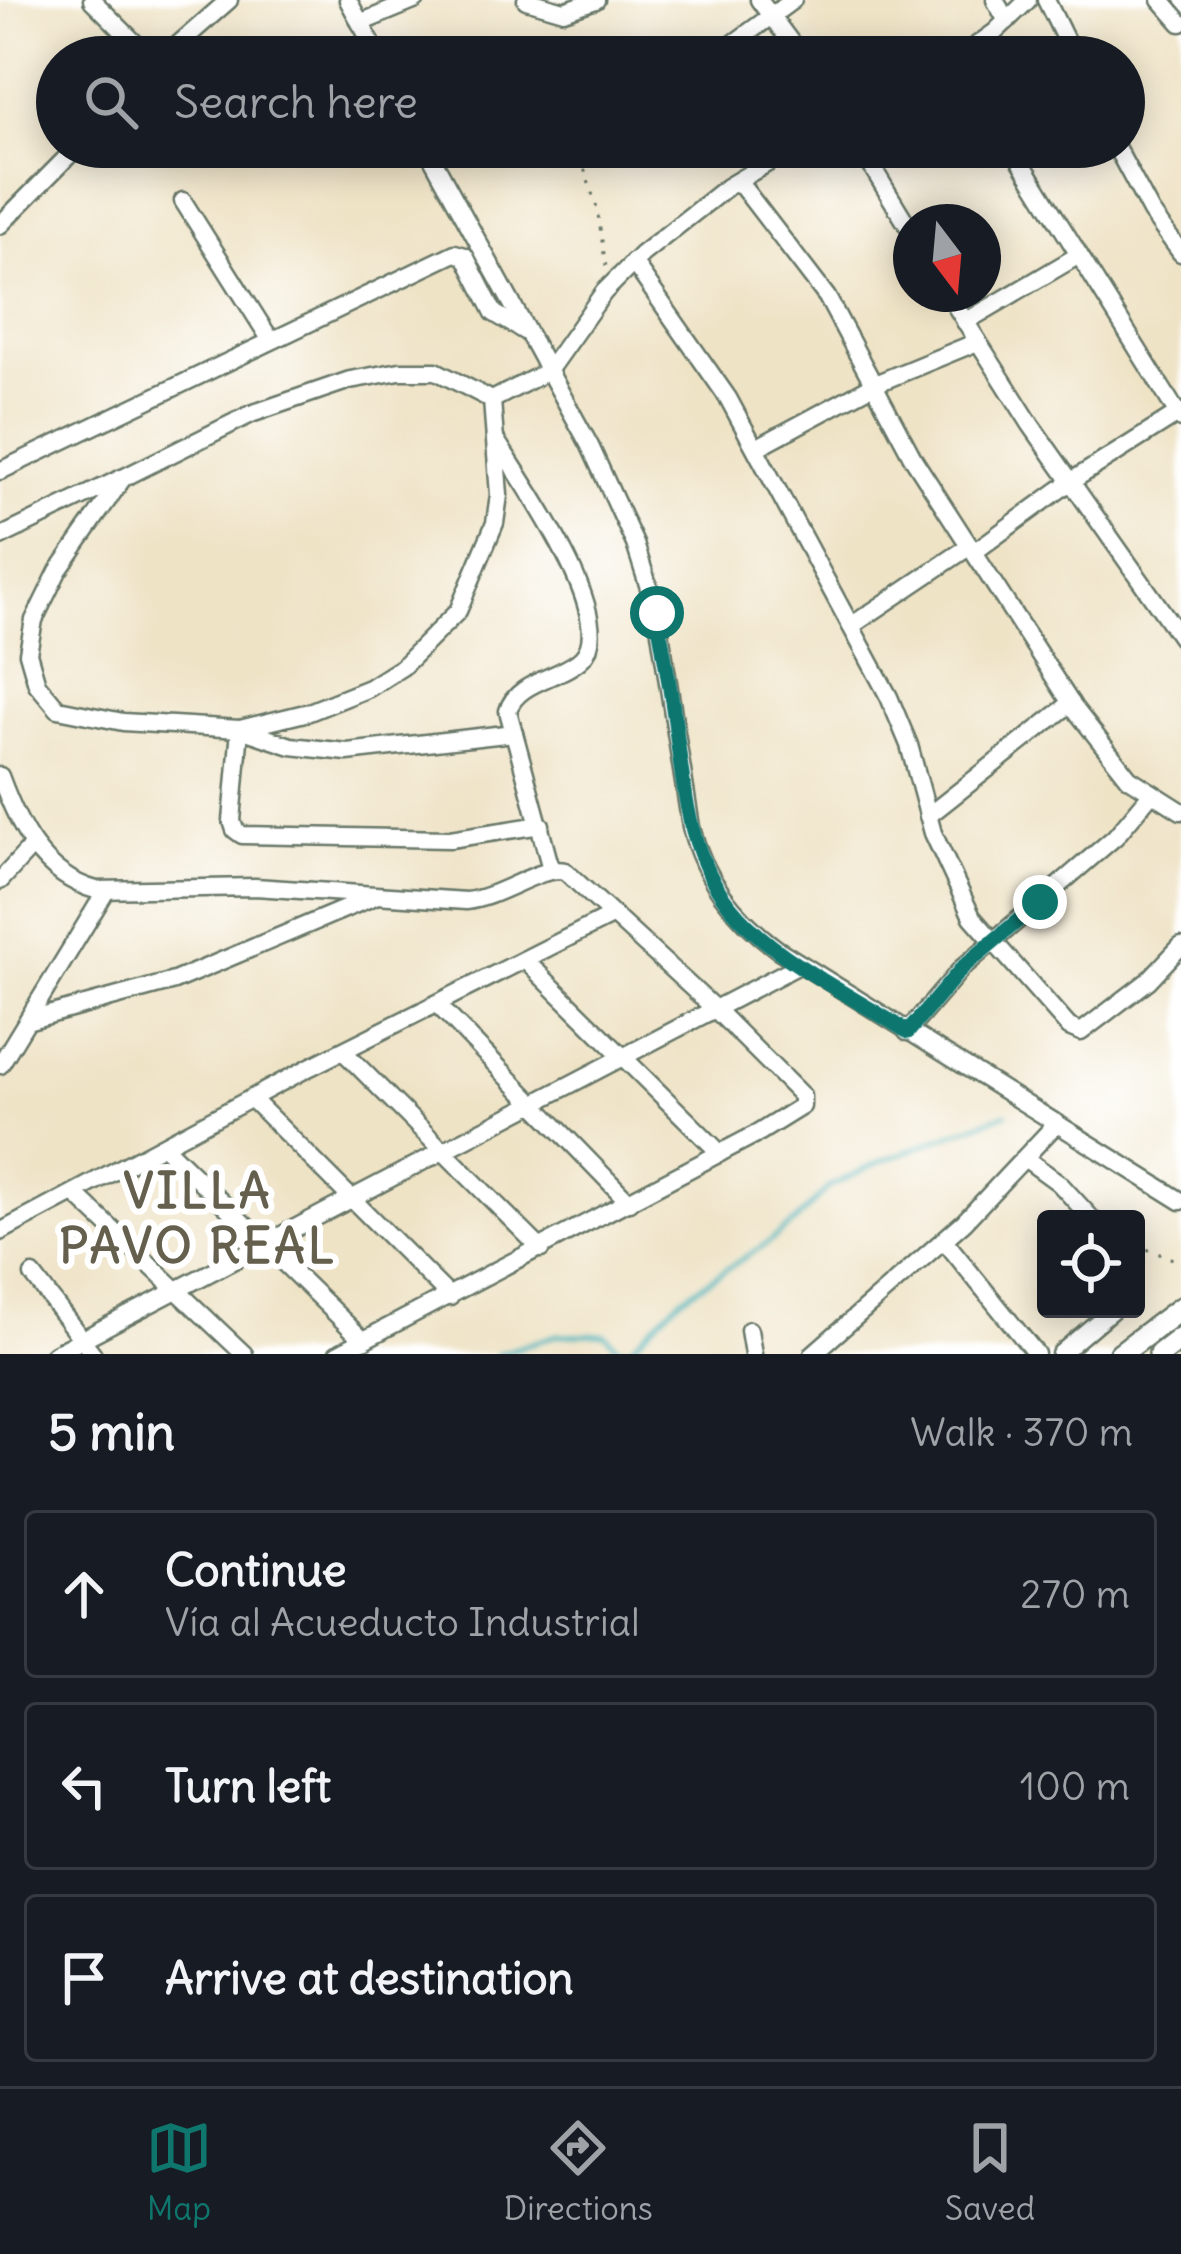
<!DOCTYPE html>
<meta charset="utf-8">
<style>
:root{--surface:#171b24;--page:#242831;--text:#f1f3f6;--muted:#9ea1a6;--line:#363941;--accent:#0f766e}
body{margin:0;font-family:Delius,sans-serif;background:var(--page);color:var(--text)}
.controls{position:absolute;right:36px;bottom:36px;display:grid;overflow:hidden;border-radius:12px;box-shadow:0 6px 30px #0003}
.controls button{width:108px;height:108px;display:grid;place-items:center;padding:0;border:0;border-bottom:3px solid var(--line);background:var(--surface);color:var(--text);font:60px sans-serif}
.compass{position:absolute;left:893px;top:204px;width:108px;height:108px;border-radius:50%;background:var(--surface);box-shadow:0 6px 30px #0003;rotate:164deg}
.stop{position:absolute;width:36px;height:36px;margin:-27px;border:9px solid #0f766e;border-radius:50%;background:#fff}
.stop.end{background:#0f766e;border-color:#fff;box-shadow:0 3px 12px #0008}
.list{margin:0;padding:0;list-style:none}
h2{display:flex;justify-content:space-between;align-items:center;height:156px;margin:0;padding:0 48px;font-size:51px}
h2 small{font-size:39px;font-weight:400;color:var(--muted)}
.list li{display:grid;grid-template-columns:78px 1fr auto;gap:36px;align-items:center;box-sizing:border-box;height:168px;margin:0 24px 24px;padding:0 24px;border:3px solid var(--line);border-radius:12px}
.list b{display:block;font-size:45px;white-space:nowrap}
.list p{margin:0;font-size:39px;white-space:nowrap;color:var(--muted)}
.list em{font-size:39px;font-style:normal;color:var(--muted)}
.icon{flex:none;width:66px;height:66px;fill:none;stroke:currentColor;stroke-width:2;stroke-linecap:round;stroke-linejoin:round}
.map{position:relative;flex:none;width:1181px;height:1354px;overflow:hidden}
.search{position:absolute;background:var(--surface);box-shadow:0 6px 30px #0003;left:36px;right:36px;top:36px;height:132px;display:flex;align-items:center;gap:30px;box-sizing:border-box;padding:0 42px;border-radius:66px;color:var(--muted);font-size:45px}
.sheet{height:732px;background:var(--surface)}
nav{display:flex;justify-content:space-around;align-items:center;box-sizing:border-box;height:168px;border-top:3px solid var(--line);background:var(--surface);font-size:33px;color:var(--muted)}
nav a{display:grid;justify-items:center;gap:6px}
nav .on{color:var(--accent)}
.map>svg:first-child{display:block}
</style>
<div class="map">
<svg width="1181" height="1354" viewBox="0 0 1181 1354">
<rect width="100%" height="100%" fill="#fff"/>
<filter id="ink" filterUnits="userSpaceOnUse"><feTurbulence type="fractalNoise" baseFrequency=".00833" numOctaves="2"/><feDisplacementMap in="SourceGraphic" scale="24" xChannelSelector="R" yChannelSelector="G"/><feConvolveMatrix kernelMatrix="1 2 1 2 8 2 1 2 1" color-interpolation-filters="sRGB"/></filter>
<filter id="wash" filterUnits="userSpaceOnUse"><feTurbulence type="fractalNoise" baseFrequency=".004" numOctaves="4" result="noise"/><feDisplacementMap in="SourceGraphic" scale="48" xChannelSelector="R" yChannelSelector="G"/><feGaussianBlur stdDeviation="2.7" result="paint"/><feColorMatrix in="noise" values="0 0 0 0 0 0 0 0 0 0 0 0 0 0 0 0 0 1.4 0 .05"/><feComposite in="paint" operator="in"/></filter>
<g filter="url(#wash)">
<rect width="100%" height="100%" fill="#efe3c6"/>
<g fill="none" stroke-linecap="round" stroke-linejoin="round">
<!-- stream -->
<path stroke="#43b3ba" stroke-width="4.5" d="M498 1354 557 1335 605 1334 621 1350 631 1347 681 1298 766 1244 796 1221 829 1187 882 1161 1007 1113"/>
</g>
</g>
<g filter="url(#ink)">
<g fill="none" stroke-linecap="round" stroke-linejoin="round">
<defs>
<g id="minor">
<path d="M92 0 149 57"/>
<path d="M348 0 379 57"/>
<path d="M526 0 564 11 596 0"/>
<path d="M759 0 802 57"/>
<path d="M995 0 1007 21"/>
<path d="M1046 0 1074 57"/>
<path d="M1161 0 1181 23"/>
<path d="M360 23 416 0"/>
<path d="M164 57 229 0"/>
<path d="M715 57 793 0"/>
<path d="M960 57 995 32 1028 0"/>
<path d="M426 147 590 446 635 544 657 613 691 827C704 879 734 917 777 949L1181 1201"/>
<path d="M860 147 911 231"/>
<path d="M1012 147 1181 419"/>
<path d="M1116 147 1151 212 1181 253"/>
<path d="M738 181 827 297 914 460 1074 708 1129 778 1181 811"/>
<path d="M183 201 270 339"/>
<path d="M0 225 77 147"/>
<path d="M633 262 728 398 889 697 909 745 933 833 972 917 1069 1027 1081 1032 1148 981 1181 946"/>
<path d="M948 294 1031 425 1181 638"/>
<path d="M965 322 1079 255"/>
<path d="M400 371H436L492 400 499 495 495 523 458 611 402 667 369 688 309 712 240 729 123 722 58 709 37 684 28 653 34 620 58 571 123 478 251 414 350 380Z"/>
<path d="M492 400 548 371 604 292 642 254 727 187 795 147"/>
<path d="M496 440C519 477 621 620 582 658 562 678 516 681 508 711L551 869"/>
<path d="M756 448 875 384 977 342"/>
<path d="M0 471 455 253 465 256 494 313 526 332"/>
<path d="M0 537 122 478"/>
<path d="M974 552 1070 482 1181 412"/>
<path d="M851 626 970 546"/>
<path d="M514 733 347 752 291 746 240 729 232 821 235 830 242 835 450 839 541 825"/>
<path d="M0 776C18 825 41 875 96 890L255 887 466 901C499 898 541 865 565 871L715 1009 802 1096V1106L760 1132 337 1354"/>
<path d="M928 816 1071 703"/>
<path d="M0 881 32 846"/>
<path d="M525 960 720 1153"/>
<path d="M437 1004 629 1202"/>
<path d="M30 1020 174 981 373 897"/>
<path d="M907 1032 962 968 1115 837 1151 794"/>
<path d="M343 1051 541 1249"/>
<path d="M0 1065 106 891"/>
<path d="M252 1099 450 1297"/>
<path d="M164 1146 364 1341"/>
<path d="M1026 1159 1059 1183 1092 1219"/>
<path d="M75 1194 244 1354"/>
<path d="M0 1232 310 1067 613 915"/>
<path d="M944 1240 1036 1354"/>
<path d="M33 1275 93 1354"/>
<path d="M749 1330 753 1354"/>
<path d="M54 1354 801 964"/>
<path d="M813 1354 964 1222 1057 1123"/>
<path d="M1060 1354 1113 1309"/>
</g>
<g id="major">
<path d="M1120 1354 1181 1308"/>
<path d="M1160 1354 1181 1338"/>
</g>
</defs>
<!-- minor casing -->
<use href="#minor" stroke="#687767" stroke-width="21"/>
<!-- major casing -->
<use href="#major" stroke="#687767" stroke-width="26"/>
<!-- path -->
<g stroke="#687767" stroke-width="3" stroke-dasharray="3 9" stroke-linecap="butt">
<path d="M577 147 597 208 606 267"/>
<path d="M1136 1245 1181 1262"/>
</g>
<!-- minor -->
<use href="#minor" stroke="#fff" stroke-width="16"/>
<!-- major -->
<use href="#major" stroke="#fff" stroke-width="21"/>
</g>
</g>
<g fill="none" stroke-linecap="round" stroke-linejoin="round" filter="url(#ink)">
<!-- route -->
<path stroke="#0f766e" stroke-width="15" d="M657 613C663 649 670 685 675 722 685 796 689 870 747 925 792 968 855 998 908 1032L962 968 1040 902"/>
</g>
<g text-anchor="middle" dominant-baseline="central" stroke-width="12" stroke-linejoin="round" paint-order="stroke">
<!-- district labels -->
<g font-size="48" font-weight="bold" letter-spacing="3" fill="#64604d" stroke="#fff">
<text x="198" y="1191">VILLA<tspan x="198" dy="55">PAVO REAL</tspan></text>
</g>
</g>
</svg>
<div class="controls">
<button><svg class="icon" aria-label="locate" viewBox="0 0 24 24"><circle cx="12" cy="12" r="6"/><path d="M12 2v4M12 18v4M2 12h4M18 12h4"/></svg></button>
</div>
<svg class="compass" viewBox="-18 -18 36 36"><path d="M0-13l5 13h-10z" fill="#e53935"/><path d="M0 13l5-13h-10z" fill="#9ea1a6"/></svg>
<div class="stop" style="left:657px;top:613px"></div>
<div class="stop end" style="left:1040px;top:902px"></div>
<div class="search"><svg class="icon" aria-label="search" viewBox="0 0 24 24"><circle cx="10" cy="10" r="6"/><path d="M15 15l6 6"/></svg>Search here</div>
</div>
<section class="sheet">
<h2>5 min<small>Walk · 370 m</small></h2>
<ul class="list">
<li><svg class="icon" aria-label="ahead" viewBox="0 0 24 24"><path d="M12 20V5M6 11l6-6 6 6"/></svg><div><b>Continue</b><p>Vía al Acueducto Industrial</p></div><em>270 m</em></li>
<li><svg class="icon" aria-label="left" viewBox="0 0 24 24"><path d="M17 20v-9H6M10 6l-5 5 5 5"/></svg><div><b>Turn left</b></div><em>100 m</em></li>
<li><svg class="icon" aria-label="arrive" viewBox="0 0 24 24"><path d="M6 21V4h12l-3 4 3 4H6"/></svg><div><b>Arrive at destination</b></div></li>
</ul>
</section>
<nav>
<a class="on"><svg class="icon" aria-label="map" viewBox="0 0 24 24"><path d="M3 6l6-2 6 2 6-2v14l-6 2-6-2-6 2zM9 4v14M15 6v14"/></svg>Map</a>
<a><svg class="icon" aria-label="directions" viewBox="0 0 24 24"><path d="M12 3l9 9-9 9-9-9zM9 14v-3h6M13 9l2 2-2 2"/></svg>Directions</a>
<a><svg class="icon" aria-label="saved" viewBox="0 0 24 24"><path d="M7 4h10v16l-5-4-5 4z"/></svg>Saved</a>
</nav>
